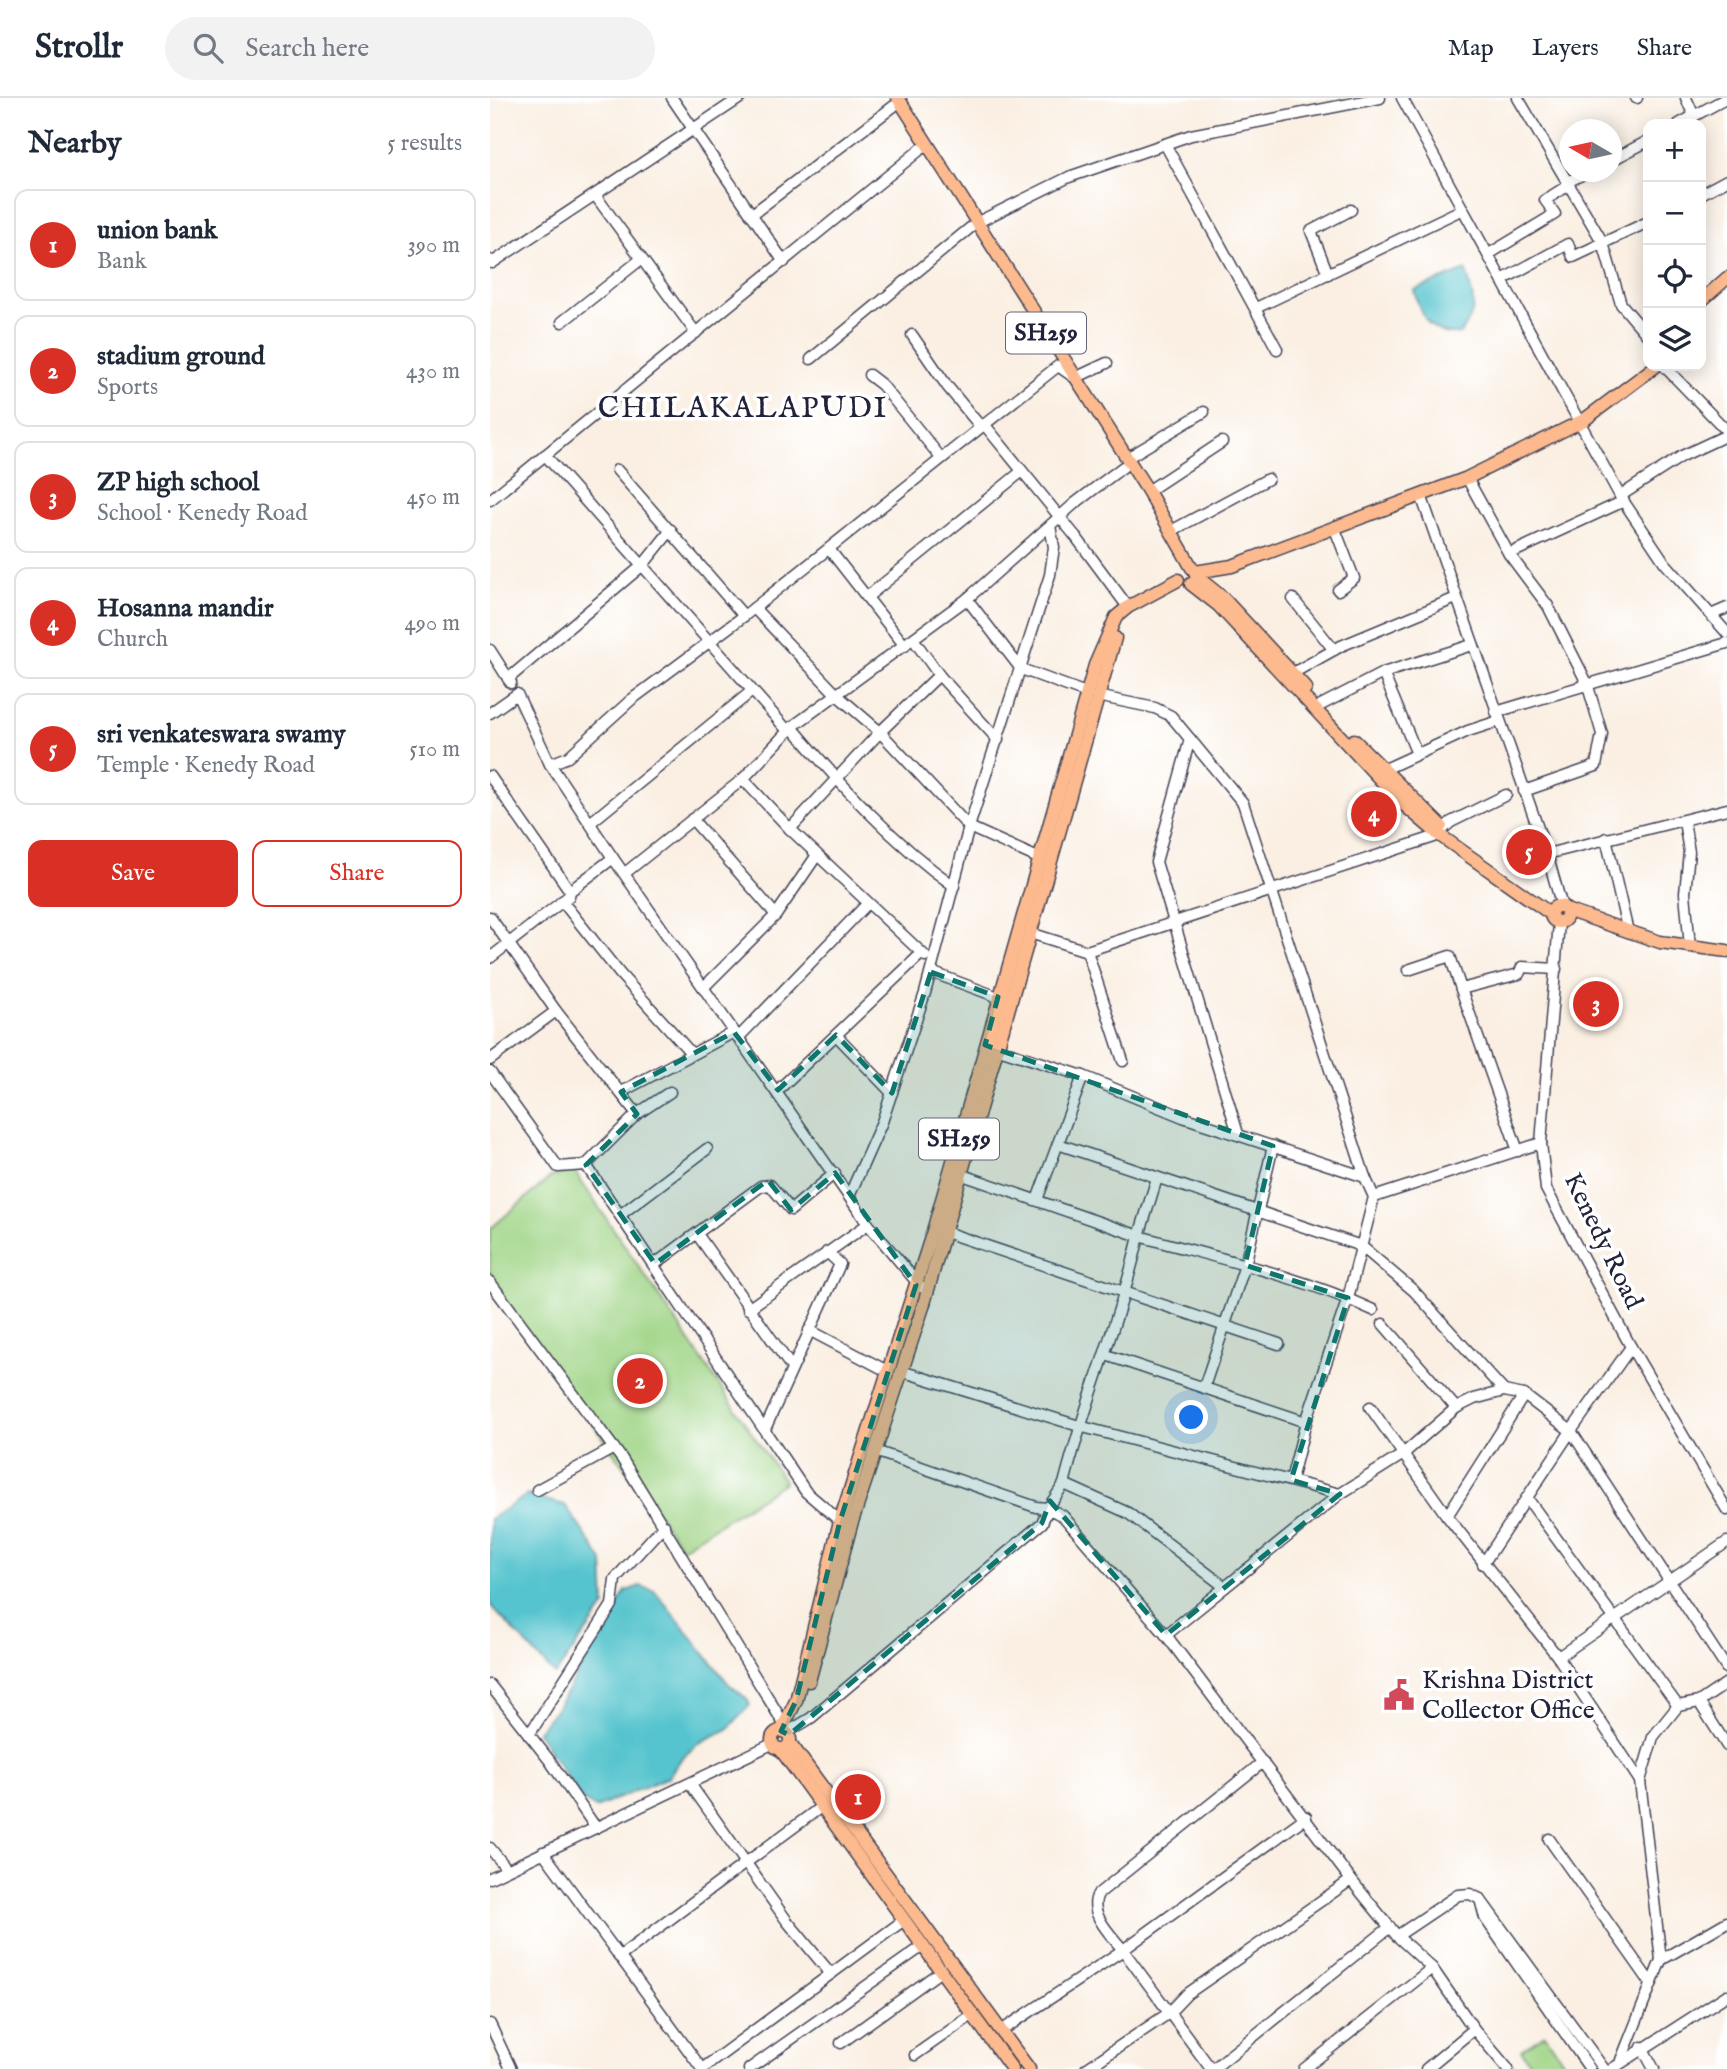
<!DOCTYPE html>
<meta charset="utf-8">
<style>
:root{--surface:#fff;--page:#f2f2f3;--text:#1f2937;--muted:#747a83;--line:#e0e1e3;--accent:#d93025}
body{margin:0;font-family:"IM FELL English",serif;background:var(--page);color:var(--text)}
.controls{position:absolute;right:21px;top:21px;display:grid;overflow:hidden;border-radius:14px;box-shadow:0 4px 18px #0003}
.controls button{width:63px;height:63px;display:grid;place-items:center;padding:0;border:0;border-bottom:2px solid var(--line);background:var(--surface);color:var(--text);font:35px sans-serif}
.compass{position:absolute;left:1069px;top:21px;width:63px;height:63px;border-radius:50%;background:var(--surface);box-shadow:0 4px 18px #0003;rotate:279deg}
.you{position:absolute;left:702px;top:1320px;width:24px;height:24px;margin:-18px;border:5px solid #fff;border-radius:50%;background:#1a73e8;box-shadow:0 0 0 10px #1a73e833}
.badge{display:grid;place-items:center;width:46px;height:46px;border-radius:50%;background:var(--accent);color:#fff;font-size:23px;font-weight:700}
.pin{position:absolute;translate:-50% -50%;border:4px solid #fff;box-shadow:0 2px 7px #0006}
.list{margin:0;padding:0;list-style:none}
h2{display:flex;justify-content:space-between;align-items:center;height:91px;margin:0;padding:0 28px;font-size:30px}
h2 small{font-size:23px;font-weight:400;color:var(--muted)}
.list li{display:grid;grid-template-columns:46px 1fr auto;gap:21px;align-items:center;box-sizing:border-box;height:112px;margin:0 14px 14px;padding:0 14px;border:2px solid var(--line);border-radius:14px}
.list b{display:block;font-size:26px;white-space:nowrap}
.list p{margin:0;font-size:23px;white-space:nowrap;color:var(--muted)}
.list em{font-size:23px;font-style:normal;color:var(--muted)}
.actions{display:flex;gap:14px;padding:21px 28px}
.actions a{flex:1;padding:16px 0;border:2px solid var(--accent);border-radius:14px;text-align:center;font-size:24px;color:var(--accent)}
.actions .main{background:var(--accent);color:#fff}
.icon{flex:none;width:38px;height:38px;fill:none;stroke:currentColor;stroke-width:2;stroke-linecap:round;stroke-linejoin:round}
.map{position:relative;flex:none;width:1237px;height:1971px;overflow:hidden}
header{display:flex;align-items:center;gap:42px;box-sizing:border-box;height:98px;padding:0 35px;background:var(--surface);border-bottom:2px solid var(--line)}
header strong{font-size:33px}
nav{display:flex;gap:38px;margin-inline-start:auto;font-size:24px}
.search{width:490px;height:63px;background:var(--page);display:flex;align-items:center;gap:18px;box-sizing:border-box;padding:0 24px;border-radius:38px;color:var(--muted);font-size:26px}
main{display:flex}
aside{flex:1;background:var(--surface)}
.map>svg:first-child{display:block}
</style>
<header>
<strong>Strollr</strong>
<div class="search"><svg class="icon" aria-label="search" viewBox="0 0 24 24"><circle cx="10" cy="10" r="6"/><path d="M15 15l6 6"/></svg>Search here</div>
<nav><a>Map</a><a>Layers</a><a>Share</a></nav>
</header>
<main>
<aside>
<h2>Nearby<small>5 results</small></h2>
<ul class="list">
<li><span class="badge">1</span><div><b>union bank</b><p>Bank</p></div><em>390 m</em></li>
<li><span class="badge">2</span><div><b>stadium ground</b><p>Sports</p></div><em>430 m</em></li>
<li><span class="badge">3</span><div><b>ZP high school</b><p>School · Kenedy Road</p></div><em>450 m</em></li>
<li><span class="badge">4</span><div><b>Hosanna mandir</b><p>Church</p></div><em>490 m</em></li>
<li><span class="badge">5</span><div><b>sri venkateswara swamy</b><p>Temple · Kenedy Road</p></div><em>510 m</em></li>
</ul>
<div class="actions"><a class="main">Save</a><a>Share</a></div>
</aside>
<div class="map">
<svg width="1237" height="1971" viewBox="0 0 1237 1971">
<rect width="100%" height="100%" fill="#fff"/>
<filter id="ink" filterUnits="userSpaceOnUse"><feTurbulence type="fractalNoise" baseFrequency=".0143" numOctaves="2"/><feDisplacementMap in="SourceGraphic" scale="14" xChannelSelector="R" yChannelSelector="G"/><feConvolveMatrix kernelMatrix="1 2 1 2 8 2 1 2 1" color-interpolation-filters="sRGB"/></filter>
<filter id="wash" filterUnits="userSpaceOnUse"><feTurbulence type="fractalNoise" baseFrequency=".00686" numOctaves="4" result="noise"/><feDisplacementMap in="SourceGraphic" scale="28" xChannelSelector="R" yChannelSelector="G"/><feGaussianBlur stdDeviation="1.57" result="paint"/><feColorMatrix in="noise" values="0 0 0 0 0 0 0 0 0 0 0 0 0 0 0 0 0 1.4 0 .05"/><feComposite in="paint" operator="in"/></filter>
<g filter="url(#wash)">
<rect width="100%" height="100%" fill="#faefe2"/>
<!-- green -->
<g fill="#9fd485" stroke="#607b60" stroke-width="2">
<path d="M84 1073 295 1384 192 1450 0 1182V1131L61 1079Z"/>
<path d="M1055 1936 1077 1969 1075 1971H1044L1031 1952Z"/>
</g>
<!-- water -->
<g fill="#57c4ce" stroke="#3c7384" stroke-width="2">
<path d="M976 172C983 201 990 211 970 236 940 239 930 217 924 192Z"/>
<path d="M37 1397 75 1407 113 1463 115 1508 65 1577 0 1507V1421Z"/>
<path d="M150 1488 165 1493 239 1586 257 1601 260 1607 238 1631 209 1645 192 1660 178 1679 106 1710 92 1702 47 1634 70 1605 136 1493Z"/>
</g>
</g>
<g filter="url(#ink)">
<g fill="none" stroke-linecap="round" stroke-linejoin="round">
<defs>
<g id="minor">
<path d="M182 0 294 164"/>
<path d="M912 0 1130 398 1175 465 1237 535"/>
<path d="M1028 0 1113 145 1131 206 1158 238"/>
<path d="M1146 0H1147"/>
<path d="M1196 0 1204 18"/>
<path d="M1189 26 1237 0"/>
<path d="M675 46 787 251"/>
<path d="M1122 62 1158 43"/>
<path d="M1077 84 1098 74"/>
<path d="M1211 96 1237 82"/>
<path d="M105 97 206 235"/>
<path d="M261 117 404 8"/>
<path d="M486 125 579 79 701 37 890 0"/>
<path d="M999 156 1065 116 1055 102 1079 87"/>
<path d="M0 162 2 165 250 0"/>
<path d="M838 176 821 133 861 112"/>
<path d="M1012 182 1078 146 1083 159 1158 124"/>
<path d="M766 210 973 111"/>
<path d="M72 224 150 162"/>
<path d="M422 237 457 288 490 328"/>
<path d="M321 261 480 130"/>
<path d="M1174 268 1237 333"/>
<path d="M379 277 392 287 451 360"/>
<path d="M494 326 586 439 638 509"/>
<path d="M55 357 298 633"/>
<path d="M637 360 714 314"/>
<path d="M127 372 254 518"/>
<path d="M977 380 1019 456 1058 508 1097 585 1112 636 1106 668 1034 693"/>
<path d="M658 393 732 344"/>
<path d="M931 397 1057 756 1072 809"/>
<path d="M1130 398 1192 358 1237 337"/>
<path d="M0 402 431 51"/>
<path d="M845 431 864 480 848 492"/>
<path d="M683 432 778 381"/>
<path d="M339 451 415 548"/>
<path d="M1019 456 1134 403"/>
<path d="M377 499 531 374"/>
<path d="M477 501 531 571 596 595"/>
<path d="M803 501 844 552"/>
<path d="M264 510 347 597 390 634 479 729 550 761"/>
<path d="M1223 516 1237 510"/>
<path d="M424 542 449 577 508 642"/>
<path d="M0 552 21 585"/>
<path d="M803 575 851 548 966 500"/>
<path d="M893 575 927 656"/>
<path d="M18 581 153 467 181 432"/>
<path d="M607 598 665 610 681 618 753 705 875 1079"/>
<path d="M831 607 893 575 982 547"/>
<path d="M1006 614 1237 545"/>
<path d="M0 615 27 596 60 666 123 760 378 1126 431 1189"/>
<path d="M302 629C351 687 402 744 464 788"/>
<path d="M700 641 666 764 748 1036"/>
<path d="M60 666 78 659 141 602 254 518 568 268 585 280 617 265"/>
<path d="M893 672 978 633 1009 623"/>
<path d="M0 678 80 793 79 798 0 860"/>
<path d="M253 681 300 731 390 634 449 577"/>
<path d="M202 721 286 817"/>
<path d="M1194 723 1199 754 1195 795 1200 849"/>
<path d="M100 725 262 593"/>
<path d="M300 731 435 858"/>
<path d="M1116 740 1138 834"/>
<path d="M1057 756 1237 711"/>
<path d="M135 775 253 681 302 629 477 501 584 406 633 369"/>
<path d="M80 793 123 760"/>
<path d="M72 803 130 876 201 955"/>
<path d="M0 819 66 913 147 1016 96 1067"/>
<path d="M1069 824 1051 1045 1056 1091 1141 1249 1237 1412"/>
<path d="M540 835 597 853 944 739 961 724 1016 697"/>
<path d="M597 853 633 963"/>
<path d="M918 872 960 858 971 891 1029 876 1032 869 1066 871"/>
<path d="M441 874 508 899"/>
<path d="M215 888 286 817 327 757"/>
<path d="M971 891 1028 1053"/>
<path d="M346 937 402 995"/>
<path d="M249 939 378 805"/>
<path d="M506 950 593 978 547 1102"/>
<path d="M0 962 66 913"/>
<path d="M0 974 68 1069 96 1067 316 1394 350 1423"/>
<path d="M593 978 693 1019 875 1079 884 1099 858 1200 816 1324 801 1382"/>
<path d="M288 992 431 856"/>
<path d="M131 994 244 934"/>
<path d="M147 1016 180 994"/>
<path d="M568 1046 871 1148 924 1193 1014 1293"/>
<path d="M464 1074 649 1138C630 1223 595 1302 574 1386"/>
<path d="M667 1080 649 1138C727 1160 810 1178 883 1212"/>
<path d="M360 1096 392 1024 435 895 479 729 560 477 564 449 560 428"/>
<path d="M884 1099 1051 1045"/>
<path d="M130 1117 217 1051"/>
<path d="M455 1134 789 1246"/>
<path d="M207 1136 302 1270"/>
<path d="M165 1166 271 1088 280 1087 301 1112 345 1075"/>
<path d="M0 1184 132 1361 294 1626"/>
<path d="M258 1211 378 1126"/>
<path d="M893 1226 966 1310"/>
<path d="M319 1232 399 1274"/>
<path d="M616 1257 816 1324"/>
<path d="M411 1273 589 1328 850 1396"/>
<path d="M714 1289 755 1167 783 1048"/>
<path d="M880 1309 957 1418 1068 1559 1150 1683"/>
<path d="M275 1331 350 1166 337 1154"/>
<path d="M385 1353 546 1409 558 1410 574 1386 638 1415 735 1489"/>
<path d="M47 1392 124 1350"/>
<path d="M1037 1400 1188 1608"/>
<path d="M957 1418 1034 1297"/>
<path d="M993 1466 1081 1333 1237 1571"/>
<path d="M676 1537 850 1396 912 1357 966 1310 984 1301 1014 1293 1034 1297 1081 1333 1141 1249"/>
<path d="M1068 1559 1237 1444"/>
<path d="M0 1587 60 1663 106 1730"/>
<path d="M1209 1604 1237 1648"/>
<path d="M301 1632 321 1620 552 1425 558 1410 573 1418 676 1537 861 1782 907 1838 968 1797 980 1796 990 1801 1114 1971"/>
<path d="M39 1637 122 1507 125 1481 174 1427"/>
<path d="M200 1686 297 1823 341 1876"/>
<path d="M1059 1741 1160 1884"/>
<path d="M0 1750 17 1771"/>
<path d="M53 1754 212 1971"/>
<path d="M0 1780 282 1646"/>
<path d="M990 1801 995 1820 1100 1971"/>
<path d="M129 1859 331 1709"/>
<path d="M1171 1862 1237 1824"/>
<path d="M942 1870 984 1931 1018 1971"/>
<path d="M0 1926 21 1971"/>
<path d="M511 1933 633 1852C622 1838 597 1815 608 1796L773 1664"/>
<path d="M351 1945 451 1873"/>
<path d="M1152 1949 1164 1971"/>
<path d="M425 1957 482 1917"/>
<path d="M1131 1962 1171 1862 1150 1683 1163 1639 1188 1608 1209 1604 1237 1585"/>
<path d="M212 1971 414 1822"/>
<path d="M259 1971 433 1848"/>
<path d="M596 1971 679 1915 697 1896 861 1782"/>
<path d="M721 1971 633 1852 816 1719"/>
<path d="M723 1971 900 1829"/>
<path d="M814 1971 942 1870 907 1838"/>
<path d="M936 1971 984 1931"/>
<path d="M1122 1971 1237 1897"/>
</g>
<g id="major">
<path d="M408 0 658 393 702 470"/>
<path d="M1211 203 1237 180"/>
<path d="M705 474 742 468 977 380 1094 322 1166 268"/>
<path d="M706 478 733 500 816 590"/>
<path d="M701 486 728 507 913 706 948 736 1061 816"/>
<path d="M864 642 951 728"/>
<circle cx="1069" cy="816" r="8"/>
<path d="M1076 812 1170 844 1237 853"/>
<path d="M319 1583 361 1427 433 1209 625 540"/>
<circle cx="291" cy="1642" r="9"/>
<path d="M291 1633 306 1603 350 1423 443 1133 605 567 626 519 638 509 688 482"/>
<path d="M300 1645 539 1971"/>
<path d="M291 1652 522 1971"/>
</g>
</defs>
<!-- minor casing -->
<use href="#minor" stroke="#424154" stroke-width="13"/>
<!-- major casing -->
<use href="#major" stroke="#424154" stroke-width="15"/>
<!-- minor -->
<use href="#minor" stroke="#fff" stroke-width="10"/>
<!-- major -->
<use href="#major" stroke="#fcba8e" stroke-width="12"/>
</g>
</g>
<!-- marked area -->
<path fill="#0f766e" fill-opacity="0.2" stroke="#0f766e" stroke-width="5" stroke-dasharray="14 9" stroke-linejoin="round" d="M441 874 508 899 495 947 783 1048 755 1167 858 1200 801 1382 850 1396 676 1537 560 1403 552 1425 299 1637 291 1633 306 1603 350 1423 426 1187 345 1075 301 1112 278 1082 165 1166 96 1067 147 1016 131 994 244 934 288 992 346 937 402 995Z"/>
<!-- icons -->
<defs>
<symbol id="civic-bare" viewBox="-9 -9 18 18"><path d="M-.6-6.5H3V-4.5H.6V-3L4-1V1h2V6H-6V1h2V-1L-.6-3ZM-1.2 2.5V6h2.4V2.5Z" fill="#d1495b" stroke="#fff" stroke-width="2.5" paint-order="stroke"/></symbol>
</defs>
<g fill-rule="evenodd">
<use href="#civic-bare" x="887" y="1575" width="44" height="44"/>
</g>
<g text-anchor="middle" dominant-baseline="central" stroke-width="7" stroke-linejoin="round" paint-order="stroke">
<!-- shield labels -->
<g fill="#fff" stroke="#646476" stroke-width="2">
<rect x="516" y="214.5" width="80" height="41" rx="5"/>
<rect x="429" y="1020.5" width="80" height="41" rx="5"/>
</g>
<g font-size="24" font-weight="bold" fill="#22223b">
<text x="556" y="235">SH259</text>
<text x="469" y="1041">SH259</text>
</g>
<!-- street labels -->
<g font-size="26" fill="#22223b" stroke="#fff">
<text transform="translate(1113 1143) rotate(64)">Kenedy Road</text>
</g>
<!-- poi labels -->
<g font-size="26" fill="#22223b" stroke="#fff" text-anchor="start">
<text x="932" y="1582">Krishna District<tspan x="932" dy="30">Collector Office</tspan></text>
</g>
<!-- quarter labels -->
<g font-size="30" letter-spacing="2" fill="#22223b" stroke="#fff">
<text x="253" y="311">CHILAKALAPUDI</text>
</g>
</g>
</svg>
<div class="controls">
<button>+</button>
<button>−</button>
<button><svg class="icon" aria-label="locate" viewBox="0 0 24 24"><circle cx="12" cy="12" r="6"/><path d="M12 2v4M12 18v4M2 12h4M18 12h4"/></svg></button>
<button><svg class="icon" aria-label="layers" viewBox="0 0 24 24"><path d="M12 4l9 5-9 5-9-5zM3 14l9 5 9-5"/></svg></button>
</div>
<svg class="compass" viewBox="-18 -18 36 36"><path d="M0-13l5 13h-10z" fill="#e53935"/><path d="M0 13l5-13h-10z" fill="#747a83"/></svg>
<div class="you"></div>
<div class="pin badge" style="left:368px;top:1699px">1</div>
<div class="pin badge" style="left:150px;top:1283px">2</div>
<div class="pin badge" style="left:1106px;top:906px">3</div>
<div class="pin badge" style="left:884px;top:716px">4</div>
<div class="pin badge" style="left:1039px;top:754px">5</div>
</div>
</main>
